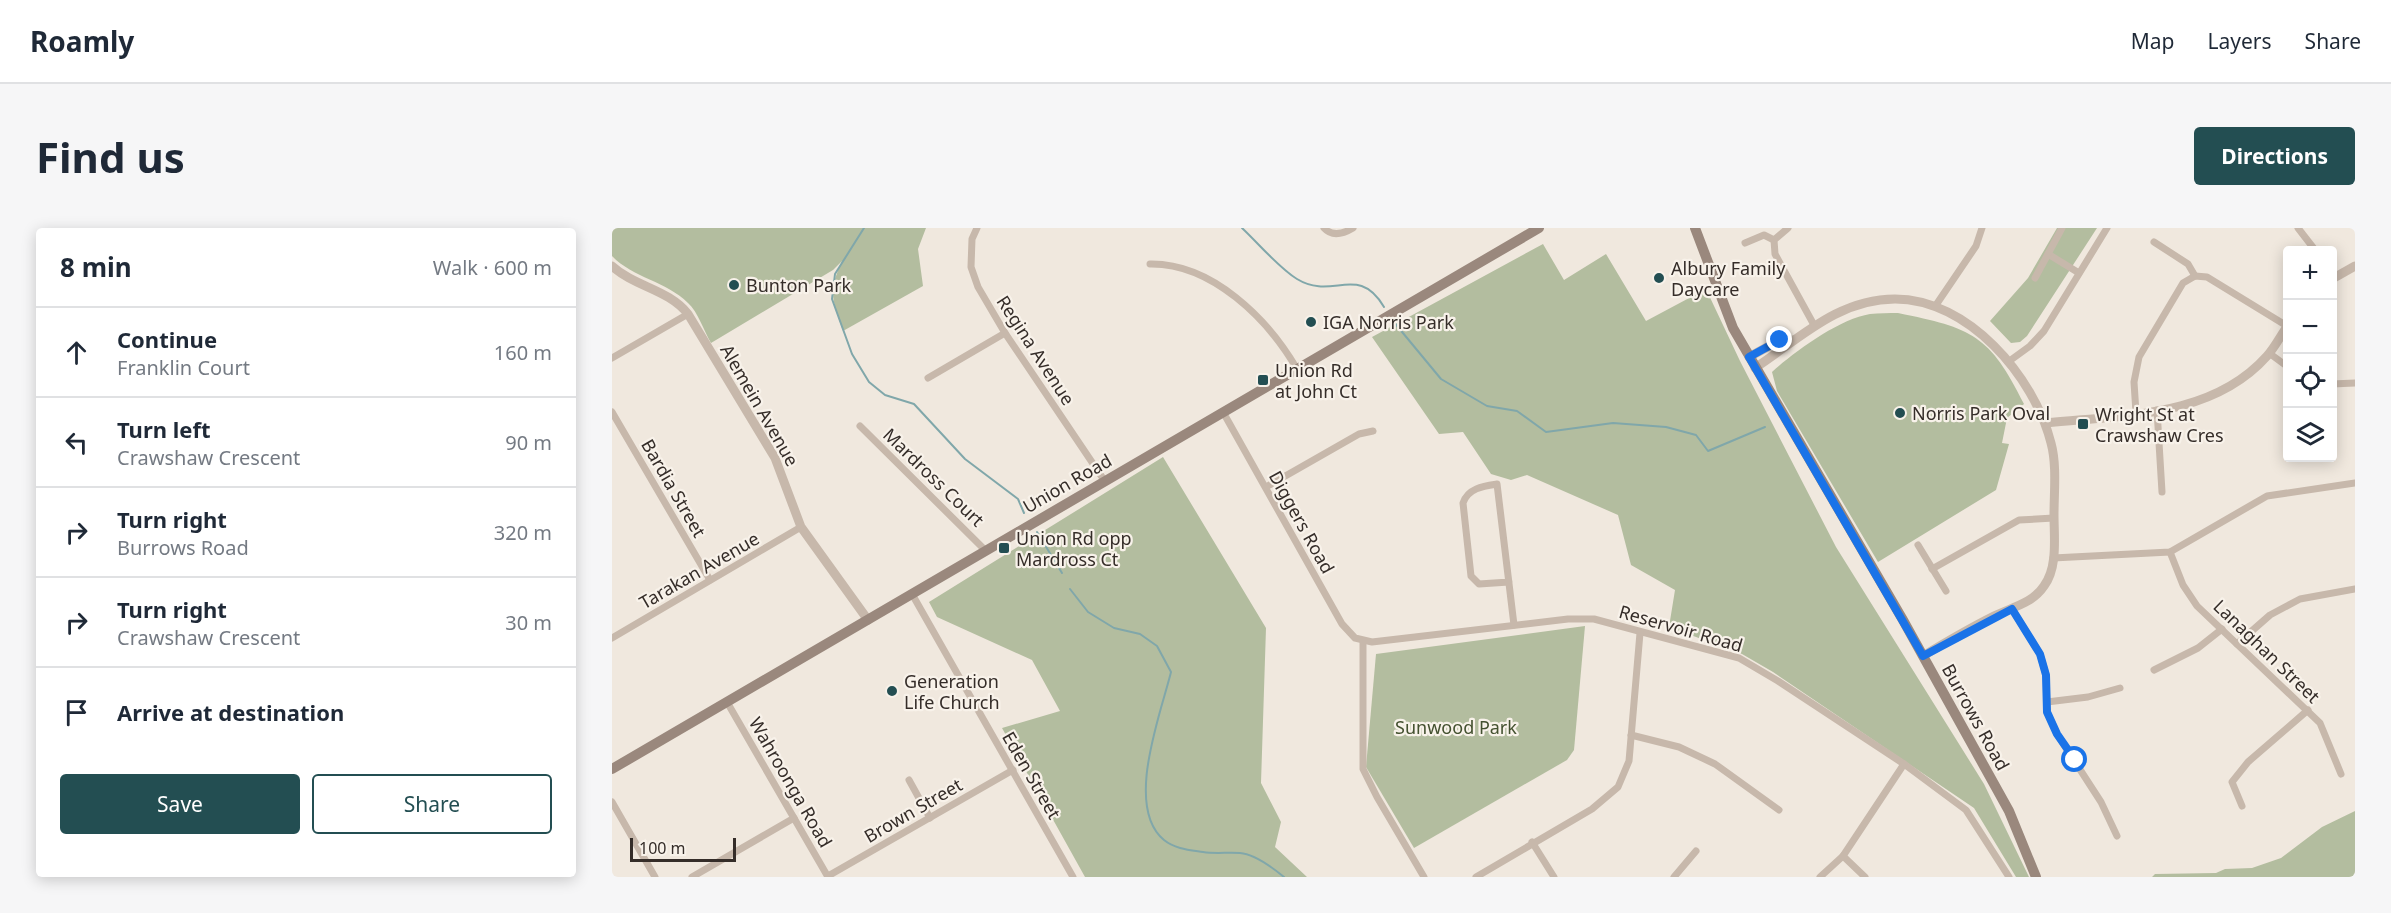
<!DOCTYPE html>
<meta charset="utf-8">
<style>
:root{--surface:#fff;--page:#f6f6f7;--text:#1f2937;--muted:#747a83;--line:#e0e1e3;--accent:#234e52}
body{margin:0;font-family:"Noto Sans",sans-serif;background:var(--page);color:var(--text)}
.controls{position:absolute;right:18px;top:18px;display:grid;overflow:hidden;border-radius:6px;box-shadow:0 3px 15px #0003}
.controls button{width:54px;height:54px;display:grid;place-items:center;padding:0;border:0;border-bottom:2px solid var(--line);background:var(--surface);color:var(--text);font:30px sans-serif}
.scale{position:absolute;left:18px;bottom:15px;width:106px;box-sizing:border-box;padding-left:6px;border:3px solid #352d29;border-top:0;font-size:16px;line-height:21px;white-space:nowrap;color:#352d29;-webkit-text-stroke:4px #f8f2ea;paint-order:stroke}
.stop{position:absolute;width:18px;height:18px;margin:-14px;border:4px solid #1a73e8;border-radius:50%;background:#fff}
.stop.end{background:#1a73e8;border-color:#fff;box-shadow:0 2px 6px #0008}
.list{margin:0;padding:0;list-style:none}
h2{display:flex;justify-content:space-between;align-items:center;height:78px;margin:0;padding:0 24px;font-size:26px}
h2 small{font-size:20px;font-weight:400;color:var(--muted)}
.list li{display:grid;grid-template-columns:39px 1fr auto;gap:18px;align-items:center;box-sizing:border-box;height:90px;padding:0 24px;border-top:2px solid var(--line)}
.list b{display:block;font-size:22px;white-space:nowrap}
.list p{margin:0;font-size:20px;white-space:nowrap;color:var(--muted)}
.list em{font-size:20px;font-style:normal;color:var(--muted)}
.actions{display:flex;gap:12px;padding:18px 24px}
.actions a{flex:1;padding:14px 0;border:2px solid var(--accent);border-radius:6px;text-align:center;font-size:21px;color:var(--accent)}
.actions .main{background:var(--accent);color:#fff}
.icon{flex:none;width:33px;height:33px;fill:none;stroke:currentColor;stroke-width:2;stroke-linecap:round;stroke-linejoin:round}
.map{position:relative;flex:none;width:1743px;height:649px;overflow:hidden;border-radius:6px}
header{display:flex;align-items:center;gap:36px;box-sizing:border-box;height:84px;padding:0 30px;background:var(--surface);border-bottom:2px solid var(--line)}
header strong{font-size:28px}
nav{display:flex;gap:33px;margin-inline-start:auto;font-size:21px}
.intro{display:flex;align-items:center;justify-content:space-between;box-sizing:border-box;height:144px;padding:0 36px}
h1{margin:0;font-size:42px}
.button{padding:15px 27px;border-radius:6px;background:var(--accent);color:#fff;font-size:21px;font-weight:700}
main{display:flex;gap:36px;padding:0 36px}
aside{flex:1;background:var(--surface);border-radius:6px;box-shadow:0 3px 15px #0003}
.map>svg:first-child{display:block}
</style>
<header>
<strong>Roamly</strong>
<nav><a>Map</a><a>Layers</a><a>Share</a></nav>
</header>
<div class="intro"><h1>Find us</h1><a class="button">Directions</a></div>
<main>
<aside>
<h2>8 min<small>Walk · 600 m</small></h2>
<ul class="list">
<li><svg class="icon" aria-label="ahead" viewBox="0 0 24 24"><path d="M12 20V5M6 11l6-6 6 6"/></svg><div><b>Continue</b><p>Franklin Court</p></div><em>160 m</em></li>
<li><svg class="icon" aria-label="left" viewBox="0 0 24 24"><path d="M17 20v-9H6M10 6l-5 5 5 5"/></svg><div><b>Turn left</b><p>Crawshaw Crescent</p></div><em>90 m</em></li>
<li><svg class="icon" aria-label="right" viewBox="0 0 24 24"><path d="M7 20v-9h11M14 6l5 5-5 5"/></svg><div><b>Turn right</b><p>Burrows Road</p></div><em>320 m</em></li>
<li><svg class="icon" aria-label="right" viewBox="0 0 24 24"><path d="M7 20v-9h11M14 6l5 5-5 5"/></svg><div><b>Turn right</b><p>Crawshaw Crescent</p></div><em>30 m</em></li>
<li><svg class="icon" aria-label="arrive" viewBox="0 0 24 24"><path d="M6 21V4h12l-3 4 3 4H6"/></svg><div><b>Arrive at destination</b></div></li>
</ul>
<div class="actions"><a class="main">Save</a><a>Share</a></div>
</aside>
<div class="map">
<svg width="1743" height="649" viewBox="0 0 1743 649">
<rect width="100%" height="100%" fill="#f0e8de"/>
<!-- green -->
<g fill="#b3bd9f">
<path d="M0 0H314L306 21 311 58 231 103C220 71 216 64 230 33L221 42 99 115C92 103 86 84 76 75 54 53 21 50 0 28Z"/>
<path d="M1445 0H1485L1415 108 1408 114 1399 115 1378 93 1416 50Z"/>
<path d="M931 16 952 52 994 26 1034 93 1094 61 1128 133 1224 319 1372 556 1417 649H1404L1362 580 1161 444 1130 426 1057 399 1063 362 1019 337 1006 287 915 247 899 252 879 246 851 204 827 206 760 109Z"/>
<path d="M1286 85C1360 100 1378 107 1412 176L1395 190 1390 215 1397 216 1384 262 1266 334 1165 163 1160 144C1182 124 1227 91 1258 86 1267 85 1277 85 1286 85Z"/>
<path d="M551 229 654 400 649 555 669 594 663 619 695 649H473L390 500 448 483 420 432 325 389 317 374Z"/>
<path d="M973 398 962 522 955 532 802 620 754 539 764 426Z"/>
<path d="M1743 583V649H1540L1543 646 1604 645 1613 641 1640 640 1669 630 1710 599Z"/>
</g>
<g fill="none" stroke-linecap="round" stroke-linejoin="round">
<!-- stream -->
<g stroke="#80a7aa" stroke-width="2">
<path d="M252 0 223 46 220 71 240 126 257 154 273 167 302 176 353 231 406 271 412 285"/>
<path d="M630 0C646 15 667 40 685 51 721 73 746 35 772 79"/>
<path d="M781 93 829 151 875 178 905 183 934 204 1001 195 1054 199 1084 207 1096 223 1153 199"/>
<path d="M425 304 450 345"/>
<path d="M458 361 476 384 502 400 528 406 545 418 559 444C549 485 512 579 552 612 563 621 578 622 591 624 604 626 616 624 628 625 643 626 661 640 672 649"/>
</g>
<!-- minor -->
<g stroke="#c7b8ab" stroke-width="7">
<path d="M365 0 360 11 359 39 366 59 393 105 492 252"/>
<path d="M712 0C720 9 731 6 741 0"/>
<path d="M1176 0 1162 12 1163 26 1202 97"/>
<path d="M1686 0 1703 22"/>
<path d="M1542 14 1576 36 1583 48"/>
<path d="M1133 15 1152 7 1162 12"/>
<path d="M1436 26 1467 45"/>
<path d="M538 36C600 35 656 91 685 141"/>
<path d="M1423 50 1450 0"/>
<path d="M1324 77 1364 18 1370 0"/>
<path d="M1657 125 1676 139"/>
<path d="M0 130 76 86"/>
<path d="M1396 134 1418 118 1432 103 1495 0"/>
<path d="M316 150 393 105"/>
<path d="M1720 156 1743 155"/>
<path d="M1545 182 1550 264"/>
<path d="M0 184 98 352"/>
<path d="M611 184 730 396 743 410 760 414 956 391H982L1127 430 1166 453 1292 536 1354 582 1397 649"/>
<path d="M1524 185 1522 154 1527 129 1571 55 1583 48 1595 49 1675 98"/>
<path d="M248 198 373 322"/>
<path d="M654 259 747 206 761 203"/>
<path d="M1306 317 1334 363"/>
<path d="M1558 324 1571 357 1585 378 1708 495 1729 546"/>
<path d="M1441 330 1558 324 1655 268 1743 255"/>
<path d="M1320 341 1407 292 1442 290"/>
<path d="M897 354 867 356 859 348 851 275C856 260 872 258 885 256L902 397"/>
<path d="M300 366 461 649"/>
<path d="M1400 381 1428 426 1434 447 1435 484 1445 506 1489 574 1505 608"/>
<path d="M0 410 189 299"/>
<path d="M751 413V541L765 569 812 649"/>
<path d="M1625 416 1658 387 1688 371 1743 361"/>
<path d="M1542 442 1586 420 1610 401"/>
<path d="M115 474 216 649"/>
<path d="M1435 474 1476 469 1508 460"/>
<path d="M1019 507 1067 519 1103 536 1167 582"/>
<path d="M297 552 318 590"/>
<path d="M0 574 43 649"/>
<path d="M1630 578 1620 554 1636 534 1696 482"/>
<path d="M920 614 942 649"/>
<path d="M1231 628 1253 649"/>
<path d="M216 648 401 542"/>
<path d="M80 649 182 590"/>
<path d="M864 649 980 581 1006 559 1017 533 1028 405"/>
<path d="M1062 649 1084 623"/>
<path d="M1208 649 1231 628 1292 536"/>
</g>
<!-- tertiary -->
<g stroke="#c7b8ab" stroke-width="9">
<path d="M0 38C23 59 56 61 76 86L163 230 189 299 256 392"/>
<path d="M1720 51 1743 38"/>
<path d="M1137 129 1168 112H1180"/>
<path d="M1143 140C1187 111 1226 71 1283 71 1356 71 1422 148 1439 215 1445 237 1442 264 1442 287 1442 310 1446 339 1432 358 1420 376 1400 379 1382 388 1358 400 1334 414 1311 428"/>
<path d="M1434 195C1510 187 1600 190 1655 128 1663 119 1669 107 1676 97"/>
</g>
<!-- secondary -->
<g stroke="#9a887d" stroke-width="10">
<path d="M1083 0 1121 100 1291 392 1397 583 1424 649"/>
<path d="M0 541 927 0"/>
</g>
</g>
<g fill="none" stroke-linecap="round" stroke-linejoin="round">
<!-- route -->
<path stroke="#1a73e8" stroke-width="8" d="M1168 112 1137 129 1311 428 1400 381 1428 426 1434 447 1435 484 1445 506 1463 532"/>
</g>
<!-- markers -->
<g fill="#234e52" stroke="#f8f2ea" stroke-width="2">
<circle cx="1047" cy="50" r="6"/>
<circle cx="122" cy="57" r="6"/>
<circle cx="699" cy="94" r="6"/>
<rect x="645" y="146" width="12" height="12" rx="3"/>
<circle cx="1288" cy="185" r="6"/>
<rect x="1465" y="190" width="12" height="12" rx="3"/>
<rect x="386" y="314" width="12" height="12" rx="3"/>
<circle cx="280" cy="463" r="6"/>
</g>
<g text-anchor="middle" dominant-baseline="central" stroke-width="4.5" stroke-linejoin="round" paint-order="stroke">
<!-- poi labels -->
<g font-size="18" fill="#352d29" stroke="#f8f2ea" text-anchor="start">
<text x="1059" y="40">Albury Family<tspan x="1059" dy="21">Daycare</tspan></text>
<text x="134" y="57">Bunton Park</text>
<text x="711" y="94">IGA Norris Park</text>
<text x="663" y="142">Union Rd<tspan x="663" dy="21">at John Ct</tspan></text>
<text x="1300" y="185">Norris Park Oval</text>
<text x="1483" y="186">Wright St at<tspan x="1483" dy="21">Crawshaw Cres</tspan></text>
<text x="404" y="310">Union Rd opp<tspan x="404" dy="21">Mardross Ct</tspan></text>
<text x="292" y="453">Generation<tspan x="292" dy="21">Life Church</tspan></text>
</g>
<!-- street labels -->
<g font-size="18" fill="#352d29" stroke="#f8f2ea">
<text transform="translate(424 122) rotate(57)">Regina Avenue</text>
<text transform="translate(148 177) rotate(60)">Alemein Avenue</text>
<text transform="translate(322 249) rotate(44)">Mardross Court</text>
<text transform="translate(455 255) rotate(-30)">Union Road</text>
<text transform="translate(62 260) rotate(60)">Bardia Street</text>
<text transform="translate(690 294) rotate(61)">Diggers Road</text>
<text transform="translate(87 342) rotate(-30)">Tarakan Avenue</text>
<text transform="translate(1069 400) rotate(16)">Reservoir Road</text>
<text transform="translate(1655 423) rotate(44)">Lanaghan Street</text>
<text transform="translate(1364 489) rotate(61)">Burrows Road</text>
<text transform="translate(420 547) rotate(60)">Eden Street</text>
<text transform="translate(179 554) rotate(60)">Wahroonga Road</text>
<text transform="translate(301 582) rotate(-30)">Brown Street</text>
</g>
<!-- park labels -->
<g font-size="18" fill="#445130" stroke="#f8f2ea">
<text x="844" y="499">Sunwood Park</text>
</g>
</g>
</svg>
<div class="controls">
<button>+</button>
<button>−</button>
<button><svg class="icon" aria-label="locate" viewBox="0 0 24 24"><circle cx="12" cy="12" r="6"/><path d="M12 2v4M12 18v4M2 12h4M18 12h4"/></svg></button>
<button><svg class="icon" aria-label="layers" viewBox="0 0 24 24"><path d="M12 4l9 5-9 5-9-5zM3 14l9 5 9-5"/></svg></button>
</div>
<div class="scale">100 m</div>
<div class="stop" style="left:1463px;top:532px"></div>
<div class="stop end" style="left:1168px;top:112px"></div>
</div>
</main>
